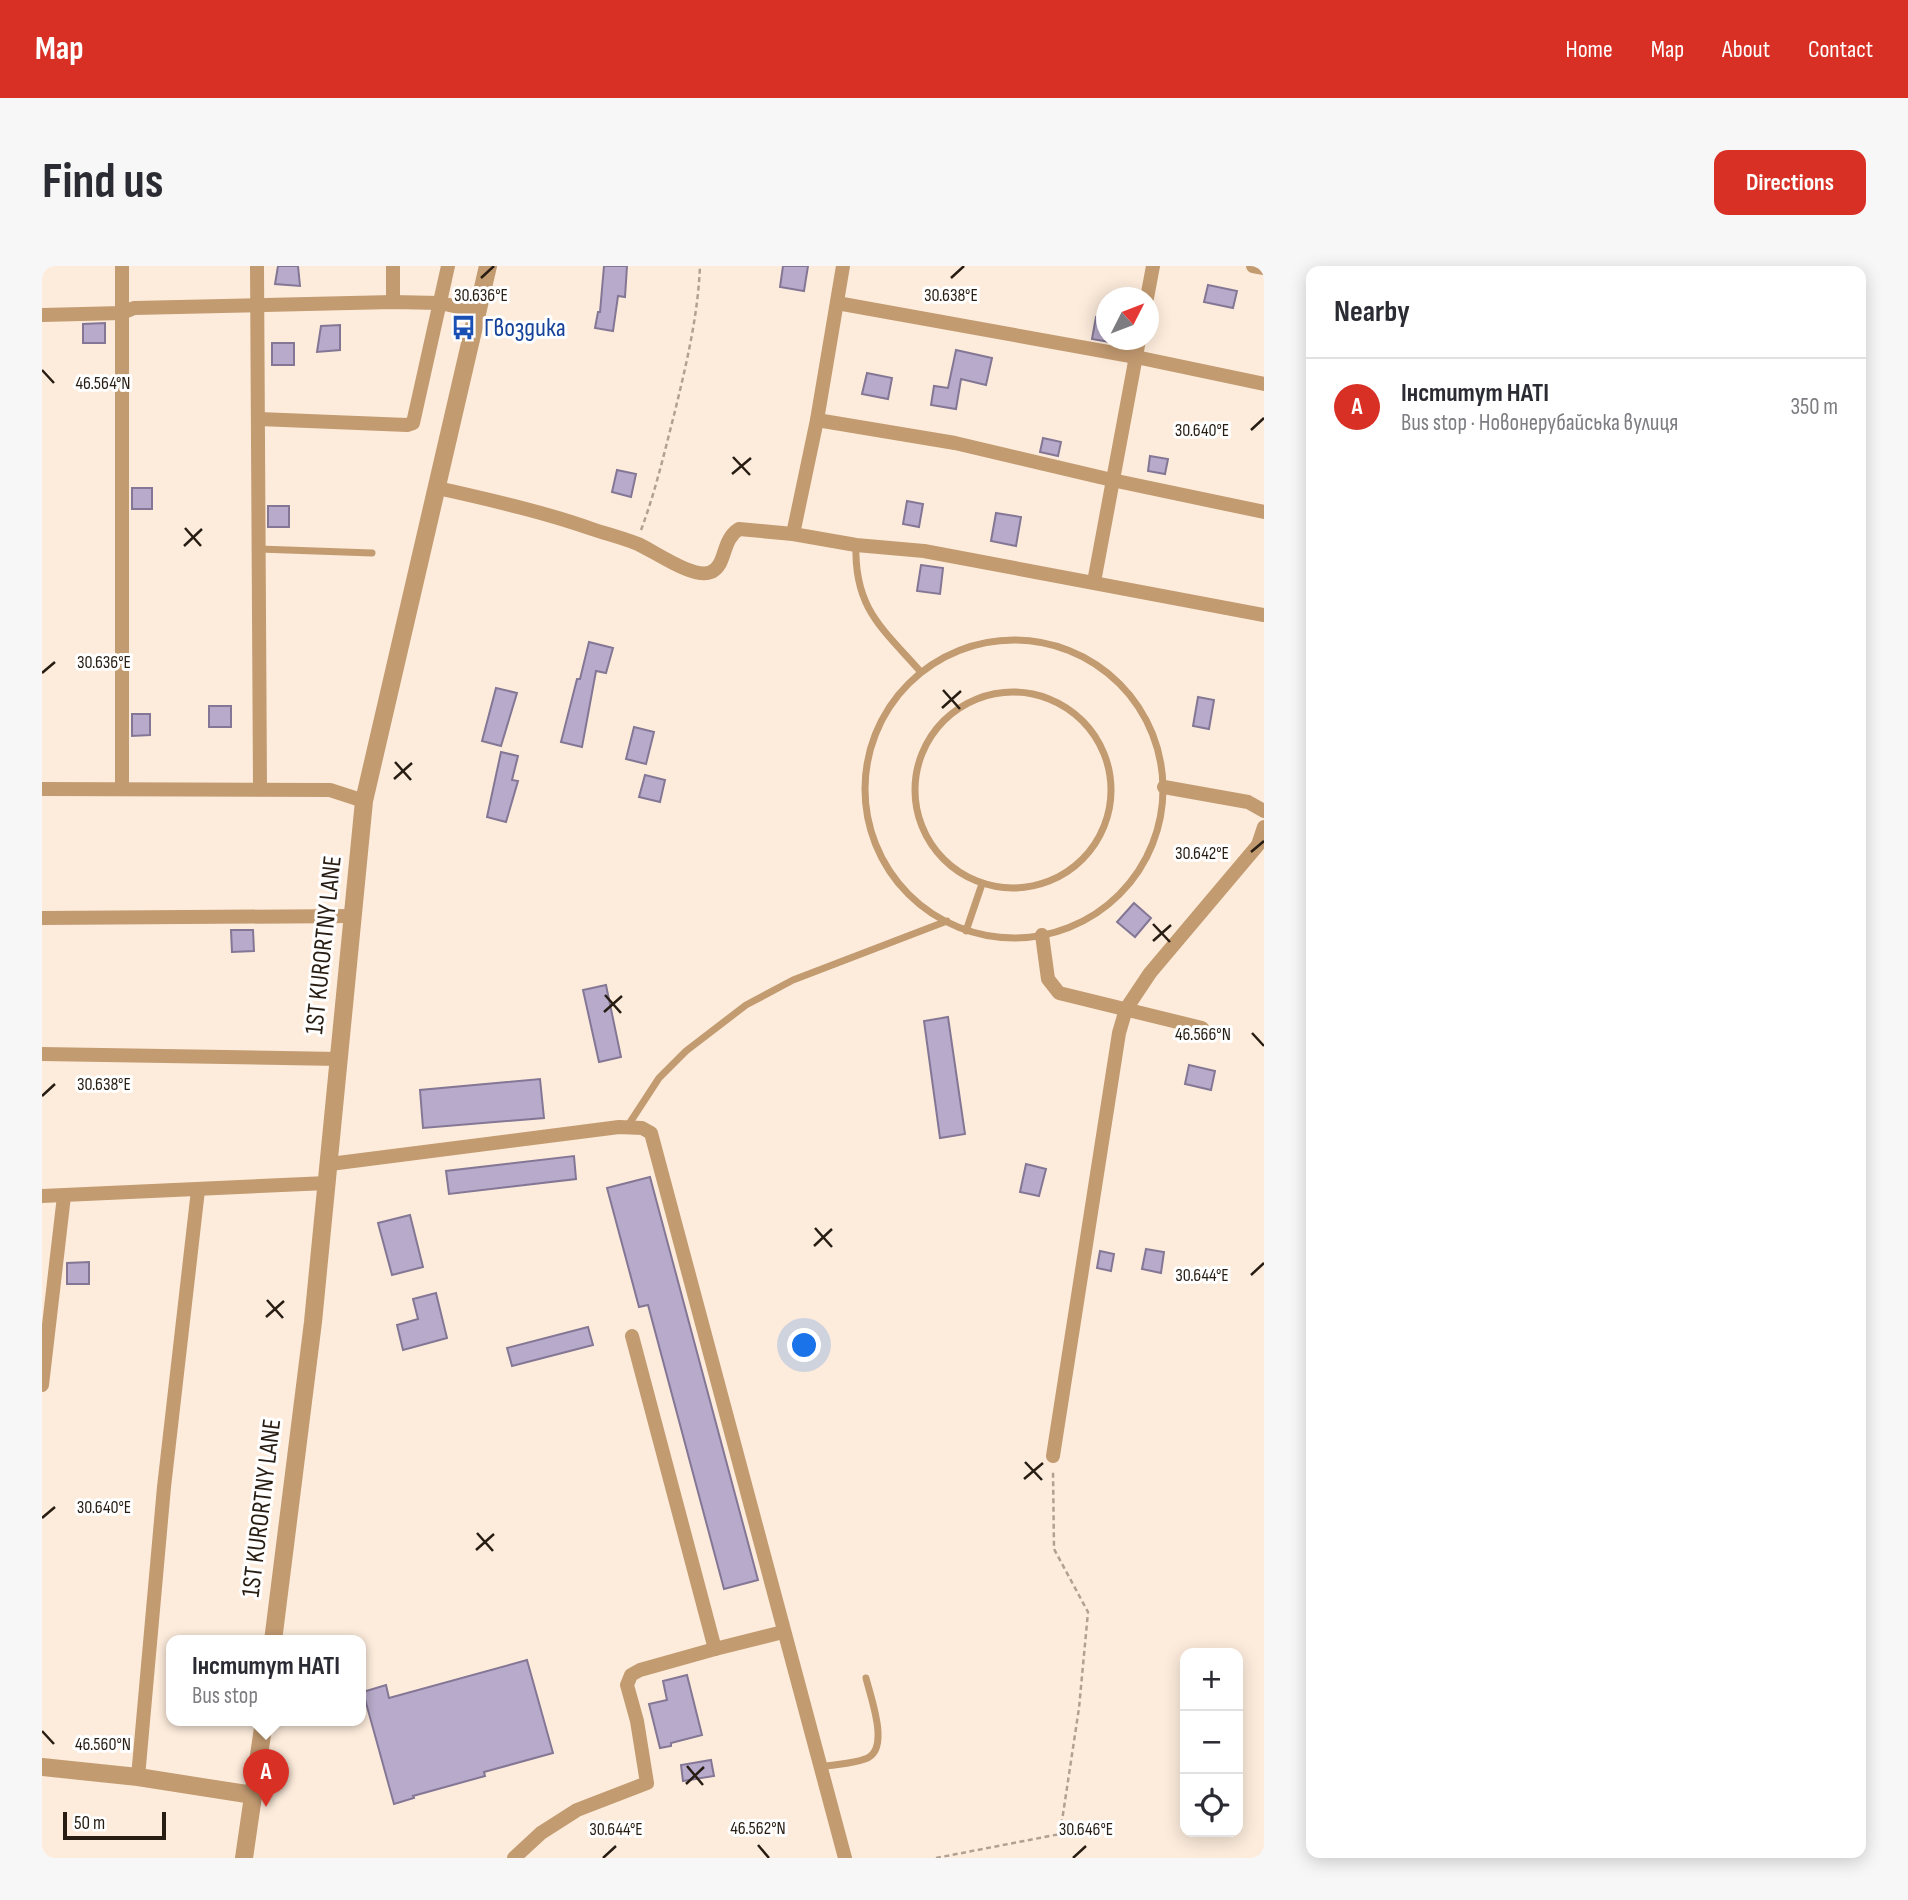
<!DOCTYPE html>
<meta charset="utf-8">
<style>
:root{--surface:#fff;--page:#f7f7f7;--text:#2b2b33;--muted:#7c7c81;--line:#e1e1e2;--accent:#d93025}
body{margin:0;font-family:"Sofia Sans Condensed",sans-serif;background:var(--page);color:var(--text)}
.controls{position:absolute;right:21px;bottom:21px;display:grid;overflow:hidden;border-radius:14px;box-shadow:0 4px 18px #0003}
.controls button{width:63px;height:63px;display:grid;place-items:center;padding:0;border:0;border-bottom:2px solid var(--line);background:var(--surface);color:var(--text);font:35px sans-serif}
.compass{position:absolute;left:1054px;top:21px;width:63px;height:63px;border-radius:50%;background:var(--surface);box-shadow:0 4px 18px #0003;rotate:48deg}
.scale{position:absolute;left:21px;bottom:18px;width:103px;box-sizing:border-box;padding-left:7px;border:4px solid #271d13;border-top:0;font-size:19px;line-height:24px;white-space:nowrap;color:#271d13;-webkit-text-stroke:5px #fff;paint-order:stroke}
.you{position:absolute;left:763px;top:1080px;width:24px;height:24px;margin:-18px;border:5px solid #fff;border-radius:50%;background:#1a73e8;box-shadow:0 0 0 10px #1a73e833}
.badge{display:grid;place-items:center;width:46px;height:46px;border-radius:50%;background:var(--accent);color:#fff;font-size:23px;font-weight:700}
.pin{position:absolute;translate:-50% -58px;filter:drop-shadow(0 2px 4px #0008)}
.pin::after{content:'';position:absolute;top:37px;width:24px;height:21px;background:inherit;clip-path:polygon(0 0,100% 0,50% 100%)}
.popup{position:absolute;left:124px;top:1369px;width:200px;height:91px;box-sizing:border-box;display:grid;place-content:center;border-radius:14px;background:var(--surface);filter:drop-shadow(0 2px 5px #0005);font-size:23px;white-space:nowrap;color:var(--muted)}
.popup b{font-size:26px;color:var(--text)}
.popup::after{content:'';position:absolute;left:50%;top:100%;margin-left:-14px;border:14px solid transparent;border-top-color:var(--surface)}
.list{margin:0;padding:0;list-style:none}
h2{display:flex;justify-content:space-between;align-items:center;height:91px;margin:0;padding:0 28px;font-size:30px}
h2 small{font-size:23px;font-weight:400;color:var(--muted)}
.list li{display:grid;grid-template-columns:46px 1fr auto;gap:21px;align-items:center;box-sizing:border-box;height:98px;padding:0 28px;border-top:2px solid var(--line)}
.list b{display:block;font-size:26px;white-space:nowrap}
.list p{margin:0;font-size:23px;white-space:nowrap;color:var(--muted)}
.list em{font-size:23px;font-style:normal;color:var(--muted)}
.icon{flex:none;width:38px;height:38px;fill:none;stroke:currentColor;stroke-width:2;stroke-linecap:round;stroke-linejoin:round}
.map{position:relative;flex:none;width:1222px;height:1592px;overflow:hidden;border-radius:14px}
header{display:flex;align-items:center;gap:42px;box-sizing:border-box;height:98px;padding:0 35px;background:var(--accent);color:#fff}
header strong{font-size:33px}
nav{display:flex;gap:38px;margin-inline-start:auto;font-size:24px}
.intro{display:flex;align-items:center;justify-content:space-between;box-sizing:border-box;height:168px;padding:0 42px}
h1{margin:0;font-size:49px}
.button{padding:18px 32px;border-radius:14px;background:var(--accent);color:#fff;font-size:24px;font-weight:700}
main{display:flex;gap:42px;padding:0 42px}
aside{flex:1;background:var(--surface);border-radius:14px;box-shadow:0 4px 18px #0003}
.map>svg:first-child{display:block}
</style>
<header>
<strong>Map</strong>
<nav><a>Home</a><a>Map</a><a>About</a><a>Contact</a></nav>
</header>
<div class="intro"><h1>Find us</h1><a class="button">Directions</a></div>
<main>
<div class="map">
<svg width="1222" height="1592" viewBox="0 0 1222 1592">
<rect width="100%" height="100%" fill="#fdecdc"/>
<!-- building -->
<g fill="#b7aaca" stroke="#847795" stroke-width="2">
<path d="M236 0H256L258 20 233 18Z"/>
<path d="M562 0H585L583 31 576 30 571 65 553 62 556 46H558Z"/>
<path d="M741 0H766L762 25 738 21Z"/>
<path d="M1166 19 1195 25 1191 42 1162 36Z"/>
<path d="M1054 51 1065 53V74H1068L1067 76 1050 73Z"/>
<path d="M63 57V77H41V58Z"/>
<path d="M298 59V84L275 86 279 60Z"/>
<rect x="230" y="77" width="22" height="22"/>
<path d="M914 84 950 92 944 119 919 113 914 143 889 139 892 120 906 122Z"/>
<path d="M825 107 850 112 846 133 820 128Z"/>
<path d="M1001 172 1019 176 1016 190 998 186Z"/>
<path d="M1108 190 1126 193 1123 208 1106 205Z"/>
<path d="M575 204 594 208 589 231 570 226Z"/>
<rect x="90" y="222" width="20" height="21"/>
<path d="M865 235 881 238 877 261 861 258Z"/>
<rect x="226" y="240" width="21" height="21"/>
<path d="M954 247 979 251 974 280 949 275Z"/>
<path d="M879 299 901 302 898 328 875 325Z"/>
<path d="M547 376 571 382 564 407 554 405 540 481 519 476 535 413H538Z"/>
<path d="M454 422 475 427 459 480 440 475Z"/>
<path d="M1156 431 1172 434 1167 463 1151 460Z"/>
<rect x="167" y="440" width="22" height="21"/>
<path d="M90 448H108V469L90 470Z"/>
<path d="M592 461 612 466 604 498 584 493Z"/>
<path d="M459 486 476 490 470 514 476 515 464 556 445 551Z"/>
<path d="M603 509 623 514 618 536 597 531Z"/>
<path d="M1092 637 1109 652 1093 671 1075 656Z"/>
<path d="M189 664H211L212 685 190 686Z"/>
<path d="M564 719 579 791 557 796 541 724Z"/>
<path d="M906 751 923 868 898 872 882 755Z"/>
<path d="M1147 799 1173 805 1169 824 1143 818Z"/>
<path d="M498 813 502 852 381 862 378 824Z"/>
<path d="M532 890 534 913 407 928 404 905Z"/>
<path d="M984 898 1004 903 997 930 978 926Z"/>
<path d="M608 911 716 1314 682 1323 606 1039 597 1041 565 922Z"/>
<path d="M368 949 381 1001 350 1009 336 957Z"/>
<path d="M1104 983 1122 986 1119 1007 1100 1003Z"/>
<path d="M1058 985 1072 988 1069 1005 1055 1002Z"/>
<path d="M47 996V1018H25V997Z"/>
<path d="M394 1027 405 1072 361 1084 355 1059 376 1053 371 1033Z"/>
<path d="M546 1061 551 1079 470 1100 465 1082Z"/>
<path d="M485 1394 511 1487 442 1506 443 1510 371 1530 372 1532 352 1538 321 1426 344 1419 347 1432Z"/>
<path d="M645 1409 660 1469 629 1477V1480L618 1482 607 1438 625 1434 621 1415Z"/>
<path d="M669 1494 672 1510 641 1515 639 1499Z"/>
</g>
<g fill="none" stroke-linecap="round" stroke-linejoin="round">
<!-- path -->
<g stroke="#b0a193" stroke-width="2.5" stroke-dasharray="5 3.5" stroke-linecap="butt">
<path d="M599 264C613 227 622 188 632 149 644 100 656 50 658 0"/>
<path d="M894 1592 1018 1568 1037 1442 1046 1346 1012 1283 1011 1204"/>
</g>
<!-- service -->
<g stroke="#c39b71" stroke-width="7">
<path d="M814 279C812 342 840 362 878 405"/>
<path d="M217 283 330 287"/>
<circle cx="972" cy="523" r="149"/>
<circle cx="971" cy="524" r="98"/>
<path d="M924 665 940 618"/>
<path d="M585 861 617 812 644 785 704 739 751 714 905 655"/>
<path d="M779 1501C793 1498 810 1498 823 1493 849 1485 829 1433 824 1412"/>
</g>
<!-- minor -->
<g stroke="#c39b71" stroke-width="14">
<path d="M215 0 218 523"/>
<path d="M351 0V36"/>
<path d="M801 0 775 154 751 268 814 279 882 285 1222 349"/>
<path d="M1211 0 1222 2"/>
<path d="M1105 32 1111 0"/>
<path d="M795 37 1094 91 1222 118"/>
<path d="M0 49 80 47 92 42 351 36 398 37 435 45"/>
<path d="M217 153 365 159 371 157 406 0"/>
<path d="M775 154 913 177 1070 214 1222 246"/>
<path d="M396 222C448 234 499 245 550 263 565 268 581 272 596 278 612 285 652 314 669 306 685 299 679 274 697 263L751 268"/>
<path d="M1052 316 1097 74"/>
<path d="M1122 521 1206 536 1222 545"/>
<path d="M80 522V0"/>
<path d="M0 523 288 524 322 535"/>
<path d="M0 652 311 650"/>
<path d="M1000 669 1006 713 1017 727 1160 762"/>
<path d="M0 788 297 793"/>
<path d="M288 898 577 861 600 862 609 867 803 1592"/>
<path d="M0 930 285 917"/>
<path d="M590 1070 673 1383 741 1366"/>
<path d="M0 1119 22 930"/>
<path d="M1011 1190 1077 767 1084 743 1108 707 1216 579 1222 561"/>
<path d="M96 1511 122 1221 156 924"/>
<path d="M472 1592 499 1567 535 1544 605 1517 595 1455 585 1419 589 1409 598 1404 673 1383"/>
</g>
<!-- tertiary -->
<g stroke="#c39b71" stroke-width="18">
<path d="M231 1375 271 1056 322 535 446 0"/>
<path d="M0 1501 96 1511 211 1529"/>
<path d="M202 1592 222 1455"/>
</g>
</g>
<!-- ticks -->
<path fill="none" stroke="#271d13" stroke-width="2.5" d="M439 12 452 0M909 12 922 0M0 104 12 117M1209 164 1222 152M691 191 708 209M690 208 709 192M143 262 159 280M142 280 160 263M0 407 13 396M901 424 918 443M900 442 919 425M353 496 369 514M352 513 370 497M1209 586 1222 575M1111 658 1128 676M1111 675 1129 659M563 729 579 747M562 746 580 730M1210 767 1222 780M0 830 13 818M773 962 790 981M772 980 790 963M1209 1009 1222 997M225 1034 241 1052M224 1051 242 1035M983 1196 1000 1214M982 1213 1001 1197M0 1252 13 1241M435 1267 451 1285M434 1284 452 1268M0 1465 12 1478M645 1500 661 1519M644 1518 662 1501M716 1579 727 1592M561 1592 574 1580M1031 1592 1044 1580"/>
<!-- icons -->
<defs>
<symbol id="bus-bare" viewBox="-9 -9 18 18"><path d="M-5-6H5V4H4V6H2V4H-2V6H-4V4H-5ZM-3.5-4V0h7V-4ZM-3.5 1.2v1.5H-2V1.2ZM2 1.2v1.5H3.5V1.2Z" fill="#1a4fb4" stroke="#fff" stroke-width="2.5" paint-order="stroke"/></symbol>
</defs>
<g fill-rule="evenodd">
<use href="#bus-bare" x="404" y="44" width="35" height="35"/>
</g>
<g text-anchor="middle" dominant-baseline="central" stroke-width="6" stroke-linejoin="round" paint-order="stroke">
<!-- transit labels -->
<g font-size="26" fill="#164399" stroke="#fff" text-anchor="start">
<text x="442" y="62">Гвоздика</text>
</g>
<!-- street labels -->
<g font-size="26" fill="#271d13" stroke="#fff">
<text transform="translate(282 679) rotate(-84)">1ST KURORTNY LANE</text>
<text transform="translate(220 1242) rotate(-83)">1ST KURORTNY LANE</text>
</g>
</g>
<g font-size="18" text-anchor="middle" fill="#271d13" stroke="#fff" stroke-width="6" stroke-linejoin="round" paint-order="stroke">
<text x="909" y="35">30.638°E</text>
<text x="439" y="35">30.636°E</text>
<text x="61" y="123">46.564°N</text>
<text x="1160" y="170">30.640°E</text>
<text x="62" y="402">30.636°E</text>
<text x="1160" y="593">30.642°E</text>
<text x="1161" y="774">46.566°N</text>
<text x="62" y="824">30.638°E</text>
<text x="1160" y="1015">30.644°E</text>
<text x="62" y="1247">30.640°E</text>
<text x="61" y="1484">46.560°N</text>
<text x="716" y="1568">46.562°N</text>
<text x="574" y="1569">30.644°E</text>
<text x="1044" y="1569">30.646°E</text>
</g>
</svg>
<div class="controls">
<button>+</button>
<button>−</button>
<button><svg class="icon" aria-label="locate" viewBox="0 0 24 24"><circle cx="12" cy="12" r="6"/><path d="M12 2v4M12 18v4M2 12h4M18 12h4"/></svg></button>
</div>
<svg class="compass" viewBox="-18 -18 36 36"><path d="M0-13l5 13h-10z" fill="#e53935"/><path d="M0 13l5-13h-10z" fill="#7c7c81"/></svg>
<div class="scale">50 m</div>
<div class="you"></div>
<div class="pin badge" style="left:224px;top:1541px">A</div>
<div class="popup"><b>Інститут НАТІ</b>Bus stop</div>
</div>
<aside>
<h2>Nearby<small></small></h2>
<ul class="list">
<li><span class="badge">A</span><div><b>Інститут НАТІ</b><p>Bus stop · Новонерубайська вулиця</p></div><em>350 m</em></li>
</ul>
</aside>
</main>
